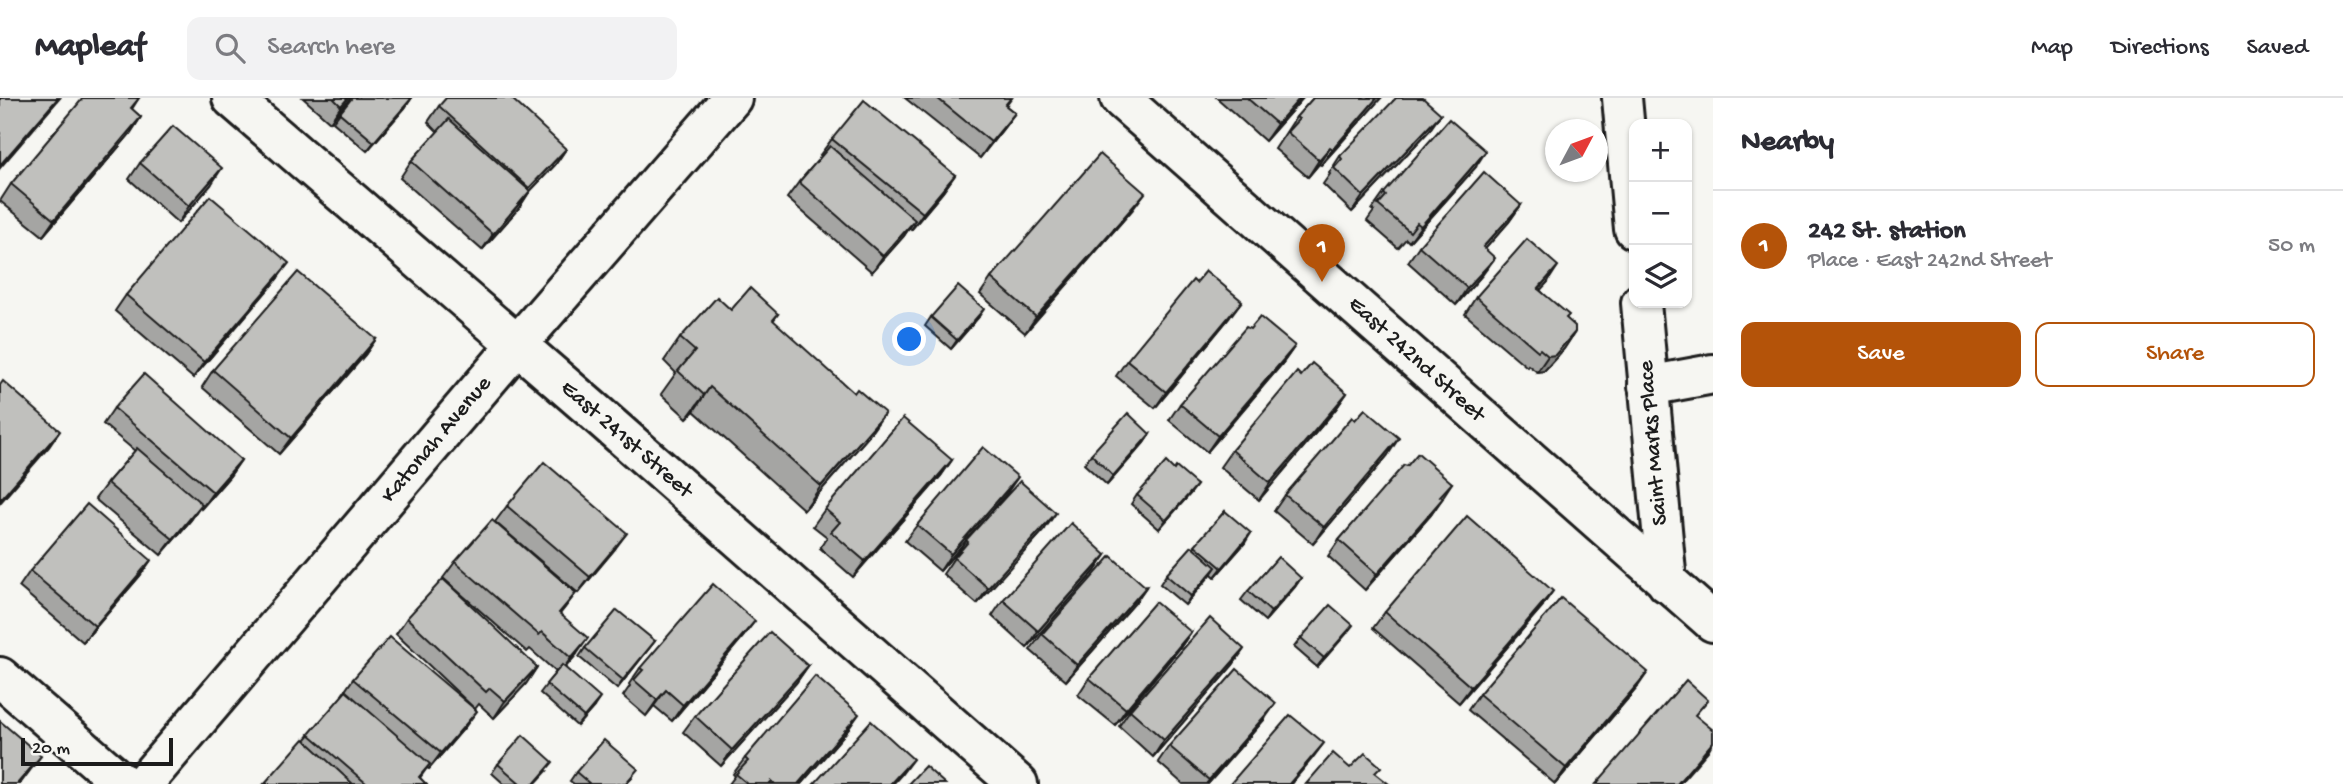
<!DOCTYPE html>
<meta charset="utf-8">
<style>
:root{--surface:#fff;--page:#f2f2f3;--text:#2b2b33;--muted:#7c7c81;--line:#e1e1e2;--accent:#b45309}
body{margin:0;font-family:"Gochi Hand",sans-serif;background:var(--page);color:var(--text)}
.controls{position:absolute;right:21px;top:21px;display:grid;overflow:hidden;border-radius:14px;box-shadow:0 2px 5px #0004}
.controls button{width:63px;height:63px;display:grid;place-items:center;padding:0;border:0;border-bottom:2px solid var(--line);background:var(--surface);color:var(--text);font:35px sans-serif}
.compass{position:absolute;left:1545px;top:21px;width:63px;height:63px;border-radius:50%;background:var(--surface);box-shadow:0 2px 5px #0004;rotate:49deg}
.scale{position:absolute;left:21px;bottom:18px;width:152px;box-sizing:border-box;padding-left:7px;border:4px solid #1c1c1c;border-top:0;font-size:19px;line-height:24px;white-space:nowrap;color:#1c1c1c;-webkit-text-stroke:5px #f6f6f2;paint-order:stroke}
.you{position:absolute;left:910px;top:242px;width:24px;height:24px;margin:-18px;border:5px solid #fff;border-radius:50%;background:#1a73e8;box-shadow:0 0 0 10px #1a73e833}
.badge{display:grid;place-items:center;width:46px;height:46px;border-radius:50%;background:var(--accent);color:#fff;font-size:23px;font-weight:700}
.pin{position:absolute;translate:-50% -58px;filter:drop-shadow(0 2px 4px #0008)}
.pin::after{content:'';position:absolute;top:37px;width:24px;height:21px;background:inherit;clip-path:polygon(0 0,100% 0,50% 100%)}
.list{margin:0;padding:0;list-style:none}
h2{display:flex;justify-content:space-between;align-items:center;height:91px;margin:0;padding:0 28px;font-size:30px}
h2 small{font-size:23px;font-weight:400;color:var(--muted)}
.list li{display:grid;grid-template-columns:46px 1fr auto;gap:21px;align-items:center;box-sizing:border-box;height:112px;padding:0 28px;border-top:2px solid var(--line)}
.list b{display:block;font-size:26px;white-space:nowrap}
.list p{margin:0;font-size:23px;white-space:nowrap;color:var(--muted)}
.list em{font-size:23px;font-style:normal;color:var(--muted)}
.actions{display:flex;gap:14px;padding:21px 28px}
.actions a{flex:1;padding:16px 0;border:2px solid var(--accent);border-radius:14px;text-align:center;font-size:24px;color:var(--accent)}
.actions .main{background:var(--accent);color:#fff}
.icon{flex:none;width:38px;height:38px;fill:none;stroke:currentColor;stroke-width:2;stroke-linecap:round;stroke-linejoin:round}
.map{position:relative;flex:none;width:1713px;height:686px;overflow:hidden}
header{display:flex;align-items:center;gap:42px;box-sizing:border-box;height:98px;padding:0 35px;background:var(--surface);border-bottom:2px solid var(--line)}
header strong{font-size:33px}
nav{display:flex;gap:38px;margin-inline-start:auto;font-size:24px}
.search{width:490px;height:63px;background:var(--page);display:flex;align-items:center;gap:18px;box-sizing:border-box;padding:0 24px;border-radius:14px;color:var(--muted);font-size:26px}
main{display:flex}
aside{flex:1;background:var(--surface)}
.map>svg:first-child{display:block}
</style>
<header>
<strong>Mapleaf</strong>
<div class="search"><svg class="icon" aria-label="search" viewBox="0 0 24 24"><circle cx="10" cy="10" r="6"/><path d="M15 15l6 6"/></svg>Search here</div>
<nav><a>Map</a><a>Directions</a><a>Saved</a></nav>
</header>
<main>
<div class="map">
<svg width="1713" height="686" viewBox="0 0 1713 686">
<rect width="100%" height="100%" fill="#f6f6f2"/>
<filter id="ink" filterUnits="userSpaceOnUse"><feTurbulence type="fractalNoise" baseFrequency=".0143" numOctaves="2"/><feDisplacementMap in="SourceGraphic" scale="14" xChannelSelector="R" yChannelSelector="G"/><feConvolveMatrix kernelMatrix="1 2 1 2 8 2 1 2 1" color-interpolation-filters="sRGB"/></filter>
<g filter="url(#ink)">
<g fill="none" stroke-linecap="round" stroke-linejoin="round">
<defs>
<g id="minor">
<path d="M232 0 596 315 1018 686"/>
<path d="M1120 0 1713 524"/>
<path d="M1622 0 1634 131"/>
<path d="M1641 205 1667 485"/>
<path d="M1648 288 1713 276"/>
<path d="M0 579 123 686"/>
<path d="M143 686 517 247 732 0"/>
</g>
</defs>
<!-- minor casing -->
<use href="#minor" stroke="#1c1c1c" stroke-width="44"/>
<!-- minor -->
<use href="#minor" stroke="#f6f6f2" stroke-width="38"/>
</g>
<!-- wall -->
<g fill="#a5a5a3" stroke="#1c1c1c" stroke-width="2">
<path d="M139 0 132 11 141 19 130 36 43 138 0 103 11 86Z"/>
<path d="M303 0H351L330 24Z"/>
<path d="M905 0H1012L1006 8 1015 15 1003 31 980 60Z"/>
<path d="M1217 0H1303L1265 43Z"/>
<path d="M1313 0H1381L1321 67 1319 66 1308 79 1275 51 1296 19Z"/>
<path d="M411 1 405 10 367 53 333 24 340 15Z"/>
<path d="M439 8 566 51 555 67 530 93 519 110 482 152 400 80 411 63 438 34 428 24Z"/>
<path d="M1429 33 1352 114 1323 86 1330 76 1329 75 1340 58Z"/>
<path d="M832 41 955 77 943 94 911 132 909 130 904 138 872 174 787 100 799 84 822 58 820 57Z"/>
<path d="M140 65 211 87 178 125 129 81Z"/>
<path d="M1475 70 1409 144 1406 141 1398 150 1367 123 1374 113 1372 112 1384 95Z"/>
<path d="M1521 107 1509 124 1485 151 1483 176 1456 207 1408 164 1419 148Z"/>
<path d="M1133 111 1025 235 980 196 991 180Z"/>
<path d="M277 181 193 280 115 213 126 197Z"/>
<path d="M1547 185 1540 192 1566 220 1575 234 1564 251 1544 273 1537 274 1528 267 1527 269 1465 216 1476 199Z"/>
<path d="M731 212 778 216 773 223 868 339 804 412 694 313 687 320 661 296 676 275 664 263 680 240Z"/>
<path d="M931 219 978 220 951 251 925 228Z"/>
<path d="M1230 219 1155 310 1116 278 1127 262Z"/>
<path d="M1250 231 1295 248 1283 265 1207 354 1169 322 1180 306Z"/>
<path d="M376 241 365 257 279 356 202 289 213 272Z"/>
<path d="M1301 278 1347 295 1336 311 1259 402 1220 369 1232 352Z"/>
<path d="M114 310 241 362 230 378 201 411 200 409 191 422 161 457 95 401 107 385 135 353 103 326Z"/>
<path d="M1150 336 1144 345 1107 387 1084 366 1091 356Z"/>
<path d="M1388 357 1313 446 1274 413 1285 397Z"/>
<path d="M952 362 941 378 853 479 820 450 827 439 813 428 825 411Z"/>
<path d="M1407 368 1452 385 1431 417 1365 492 1328 458 1339 442Z"/>
<path d="M1174 372 1197 387 1190 396 1159 431 1131 406 1137 397Z"/>
<path d="M1007 395 940 473 905 443 917 427Z"/>
<path d="M507 408 615 451 578 495 495 424Z"/>
<path d="M1225 413 1245 445 1215 479 1211 475 1185 507 1160 486 1166 477 1194 449Z"/>
<path d="M1044 432 977 506 943 476 966 442Z"/>
<path d="M1106 457 1095 473 1027 550 992 518 1003 502Z"/>
<path d="M151 462 140 478 83 544 19 489 30 473Z"/>
<path d="M455 464 576 495 560 516 577 556 565 570 594 609 577 628 540 595 556 574 530 551 527 554 443 480Z"/>
<path d="M1301 480 1295 489 1265 523 1241 502 1248 493Z"/>
<path d="M1146 489 1135 505 1066 583 1030 552 1042 536Z"/>
<path d="M1542 509 1459 605 1373 530 1385 514Z"/>
<path d="M407 520 537 569 526 586 494 620 479 606 475 611 396 536Z"/>
<path d="M1191 534 1180 550 1115 627 1078 597 1089 580Z"/>
<path d="M1346 536 1317 569 1294 549 1301 540Z"/>
<path d="M743 539 672 623 654 608 646 618 623 598 630 588 629 586 640 570Z"/>
<path d="M655 543 617 591 579 559 585 550Z"/>
<path d="M1244 551 1233 567 1153 659 1119 628 1130 612Z"/>
<path d="M808 568 796 585 721 668 683 634 695 618Z"/>
<path d="M353 581 465 629 429 671 427 670 420 680 426 686H264L305 642 343 598 342 597Z"/>
<path d="M1637 590 1555 686 1468 612 1479 596Z"/>
<path d="M1264 622 1208 686H1183L1158 664 1169 648Z"/>
<path d="M848 632 801 686H729L735 678 733 676 745 660Z"/>
<path d="M498 666 547 673 535 686H504L492 675Z"/>
<path d="M576 674 632 680 626 686H574L570 683Z"/>
</g>
<!-- shaded-wall -->
<g fill="#868684" stroke="#1c1c1c" stroke-width="2">
<path d="M58 0H60L0 70V67Z"/>
<path d="M348 0H351L330 24 341 8Z"/>
<path d="M1300 0H1303L1265 43 1277 26Z"/>
<path d="M1377 0H1381L1321 67 1333 51Z"/>
<path d="M411 1 405 10 367 53 374 44Z"/>
<path d="M1015 15 1003 31 980 60 991 44Z"/>
<path d="M1441 16 1429 33 1352 114 1363 98Z"/>
<path d="M141 19 130 36 43 138 54 122Z"/>
<path d="M1330 49 1319 66 1308 79 1319 62Z"/>
<path d="M566 51 555 67 517 107 529 90Z"/>
<path d="M1486 53 1475 70 1409 144 1421 128Z"/>
<path d="M222 70 211 87 178 125 189 108Z"/>
<path d="M955 77 943 94 911 132 923 115Z"/>
<path d="M530 93 519 110 482 152 493 136Z"/>
<path d="M1145 95 1133 111 1025 235 1036 219Z"/>
<path d="M1521 107 1509 124 1472 166 1483 149Z"/>
<path d="M915 122 904 138 872 174 883 158Z"/>
<path d="M1495 160 1483 176 1456 207 1467 190Z"/>
<path d="M289 165 277 181 193 280 204 264Z"/>
<path d="M1558 168 1547 185 1527 207 1538 191Z"/>
<path d="M1242 203 1230 219 1155 310 1166 294Z"/>
<path d="M984 211 978 220 951 251 957 242Z"/>
<path d="M1575 234 1564 251 1544 273 1537 274 1548 258Z"/>
<path d="M376 241 365 257 279 356 291 340Z"/>
<path d="M1295 248 1283 265 1207 354 1218 338Z"/>
<path d="M710 289 694 313 687 320 704 297Z"/>
<path d="M1347 295 1336 311 1259 402 1270 385Z"/>
<path d="M885 315 868 339 804 412 821 388Z"/>
<path d="M60 333 49 349 0 405V402Z"/>
<path d="M1150 336 1144 345 1107 387 1113 378Z"/>
<path d="M1399 340 1388 357 1313 446 1324 429Z"/>
<path d="M241 362 230 378 201 411 213 394Z"/>
<path d="M952 362 941 378 853 479 865 463Z"/>
<path d="M1018 379 1007 395 940 473 951 456Z"/>
<path d="M1197 387 1190 396 1159 431 1166 422Z"/>
<path d="M1443 400 1431 417 1365 492 1377 476Z"/>
<path d="M202 406 191 422 161 457 173 441Z"/>
<path d="M1056 415 1044 432 977 506 988 490Z"/>
<path d="M627 435 615 451 578 495 590 479Z"/>
<path d="M1251 435 1245 445 1215 479 1222 470Z"/>
<path d="M1106 457 1095 473 1027 550 1038 533Z"/>
<path d="M151 462 140 478 83 544 95 528Z"/>
<path d="M1216 469 1210 478 1185 507 1191 498Z"/>
<path d="M1301 480 1295 489 1265 523 1271 514Z"/>
<path d="M1146 489 1135 505 1066 583 1077 567Z"/>
<path d="M1553 493 1542 509 1459 605 1471 589Z"/>
<path d="M576 495 564 511 547 531 559 515Z"/>
<path d="M755 523 743 539 672 623 683 607Z"/>
<path d="M1353 527 1346 536 1317 569 1324 560Z"/>
<path d="M1191 534 1180 550 1115 627 1126 611Z"/>
<path d="M588 540 577 556 559 576 571 560Z"/>
<path d="M655 543 648 552 617 591 623 582Z"/>
<path d="M1244 551 1233 567 1153 659 1164 642Z"/>
<path d="M808 568 796 585 721 668 732 652Z"/>
<path d="M537 569 526 586 494 620 505 603Z"/>
<path d="M1648 574 1637 590 1555 686 1566 670Z"/>
<path d="M666 592 654 608 646 618 657 602Z"/>
<path d="M600 600 594 609 577 628 584 619Z"/>
<path d="M1276 605 1264 622 1208 686H1206Z"/>
<path d="M477 613 465 629 429 671 441 655Z"/>
<path d="M859 616 848 632 801 686H798Z"/>
<path d="M1713 644 1708 653 1679 686H1677Z"/>
<path d="M1324 645 1312 661 1291 686H1289Z"/>
<path d="M41 658 20 686H17Z"/>
<path d="M913 661 901 677 893 686H890Z"/>
</g>
<!-- building -->
<g fill="#c0c0bd" stroke="#1c1c1c" stroke-width="2">
<path d="M0 0H58L0 67Z"/>
<path d="M83 0H139L131 10 141 19 54 122 11 86Z"/>
<path d="M333 0H348L341 8Z"/>
<path d="M352 0H411V1L374 44 340 15Z"/>
<path d="M446 0H511L566 51 529 90 439 8Z"/>
<path d="M937 0H1011L1005 7 1015 15 991 44Z"/>
<path d="M1247 0H1300L1277 26Z"/>
<path d="M1313 0H1377L1333 51 1330 49 1319 62 1287 34 1299 21 1296 19Z"/>
<path d="M1396 0H1423L1441 16 1363 98 1334 70 1342 61 1340 58Z"/>
<path d="M864 2 955 77 923 115 832 41Z"/>
<path d="M449 21 530 93 493 136 411 63Z"/>
<path d="M1449 21 1486 53 1421 128 1417 125 1410 134 1378 107 1386 98 1384 95Z"/>
<path d="M173 28 222 70 189 108 140 65Z"/>
<path d="M830 48 915 122 883 158 799 84Z"/>
<path d="M1100 56 1145 95 1036 219 991 180Z"/>
<path d="M1484 74 1521 107 1483 149 1495 160 1467 190 1419 148Z"/>
<path d="M210 98 289 165 204 264 126 197Z"/>
<path d="M1527 141 1558 168 1538 191 1569 217 1566 220 1575 228V234L1555 257 1548 258 1540 251 1538 253 1476 199Z"/>
<path d="M1206 173 1242 203 1166 294 1127 262 1193 182 1196 185Z"/>
<path d="M298 174 376 241 291 340 213 272Z"/>
<path d="M958 188 984 211 957 242 931 219Z"/>
<path d="M750 190 778 216 773 222 854 295 857 291 885 315 821 388 710 289 704 297 678 273 695 253 680 240 717 199 731 212Z"/>
<path d="M1260 219 1295 248 1218 338 1180 306 1246 229 1250 231Z"/>
<path d="M1312 265 1347 295 1270 385 1232 352 1297 274 1301 278Z"/>
<path d="M144 276 241 362 213 394 114 310Z"/>
<path d="M3 283 60 333 0 402V287Z"/>
<path d="M1365 311 1399 340 1324 429 1285 397 1352 319 1355 322Z"/>
<path d="M1128 315 1150 336 1113 378 1091 356Z"/>
<path d="M903 320 952 362 865 463 831 434 840 424 825 411Z"/>
<path d="M983 349 1018 379 951 456 917 427Z"/>
<path d="M137 350 202 406 173 441 107 385Z"/>
<path d="M1418 355 1452 385 1440 398 1443 400 1377 476 1339 442 1404 367 1407 368Z"/>
<path d="M544 364 627 435 590 479 507 408Z"/>
<path d="M1166 364 1174 372 1176 369 1197 387 1166 422 1137 397Z"/>
<path d="M1020 383 1056 415 988 490 954 460 968 444 966 442Z"/>
<path d="M87 406 151 462 95 528 30 473Z"/>
<path d="M1225 413 1251 435 1222 470 1195 447Z"/>
<path d="M1467 418 1553 493 1471 589 1385 514Z"/>
<path d="M492 422 576 495 559 515 588 540 571 560 542 534 539 537 455 464Z"/>
<path d="M1071 425 1106 457 1038 533 1003 502Z"/>
<path d="M1192 448 1216 469 1191 498 1166 477Z"/>
<path d="M1111 458 1146 489 1077 567 1042 536Z"/>
<path d="M1278 459 1301 480 1271 514 1248 493Z"/>
<path d="M443 481 537 569 505 603 490 590 486 594 407 520Z"/>
<path d="M713 486 755 523 683 607 666 592 657 602 634 582 643 572 640 570Z"/>
<path d="M1561 500 1648 574 1566 670 1479 596Z"/>
<path d="M1155 504 1191 534 1126 611 1089 580Z"/>
<path d="M1330 507 1353 527 1324 560 1301 540Z"/>
<path d="M617 512 655 543 623 582 585 550Z"/>
<path d="M1210 520 1244 551 1164 642 1130 612Z"/>
<path d="M770 534 808 568 732 652 695 618Z"/>
<path d="M390 539 477 613 441 655 353 581Z"/>
<path d="M562 567 600 600 584 619 546 586Z"/>
<path d="M1237 571 1276 605 1209 682 1169 648Z"/>
<path d="M815 578 859 616 798 686H775L772 683 769 686H748L736 676 748 663 745 660Z"/>
<path d="M1686 582 1708 602 1695 617 1713 632V644L1677 686H1596Z"/>
<path d="M346 593 430 666 419 679 426 686H367L309 636Z"/>
<path d="M1290 617 1324 645 1289 686H1230Z"/>
<path d="M0 623 41 658 17 686H0Z"/>
<path d="M871 623 913 661 890 686H814Z"/>
<path d="M523 637 553 664 534 686H521L498 666Z"/>
<path d="M304 641 353 686H264Z"/>
<path d="M604 642 638 671 625 686H590L576 674Z"/>
<path d="M1333 655 1350 670 1365 655 1381 669 1375 675 1389 686H1306Z"/>
<path d="M925 668 945 686H908Z"/>
</g>
</g>
<g text-anchor="middle" dominant-baseline="central" stroke-width="6" stroke-linejoin="round" paint-order="stroke">
<!-- street labels -->
<g font-size="23" fill="#1c1c1c" stroke="#f6f6f2">
<text transform="translate(1416 262) rotate(42)">East 242nd Street</text>
<text transform="translate(437 342) rotate(-50)">Katonah Avenue</text>
<text transform="translate(626 342) rotate(41)">East 241st Street</text>
<text transform="translate(1654 345) rotate(-95)">Saint Marks Place</text>
</g>
</g>
</svg>
<div class="controls">
<button>+</button>
<button>−</button>
<button><svg class="icon" aria-label="layers" viewBox="0 0 24 24"><path d="M12 4l9 5-9 5-9-5zM3 14l9 5 9-5"/></svg></button>
</div>
<svg class="compass" viewBox="-18 -18 36 36"><path d="M0-13l5 13h-10z" fill="#e53935"/><path d="M0 13l5-13h-10z" fill="#7c7c81"/></svg>
<div class="scale">20 m</div>
<div class="you"></div>
<div class="pin badge" style="left:1322px;top:184px">1</div>
</div>
<aside>
<h2>Nearby<small></small></h2>
<ul class="list">
<li><span class="badge">1</span><div><b>242 St. station</b><p>Place · East 242nd Street</p></div><em>50 m</em></li>
</ul>
<div class="actions"><a class="main">Save</a><a>Share</a></div>
</aside>
</main>
